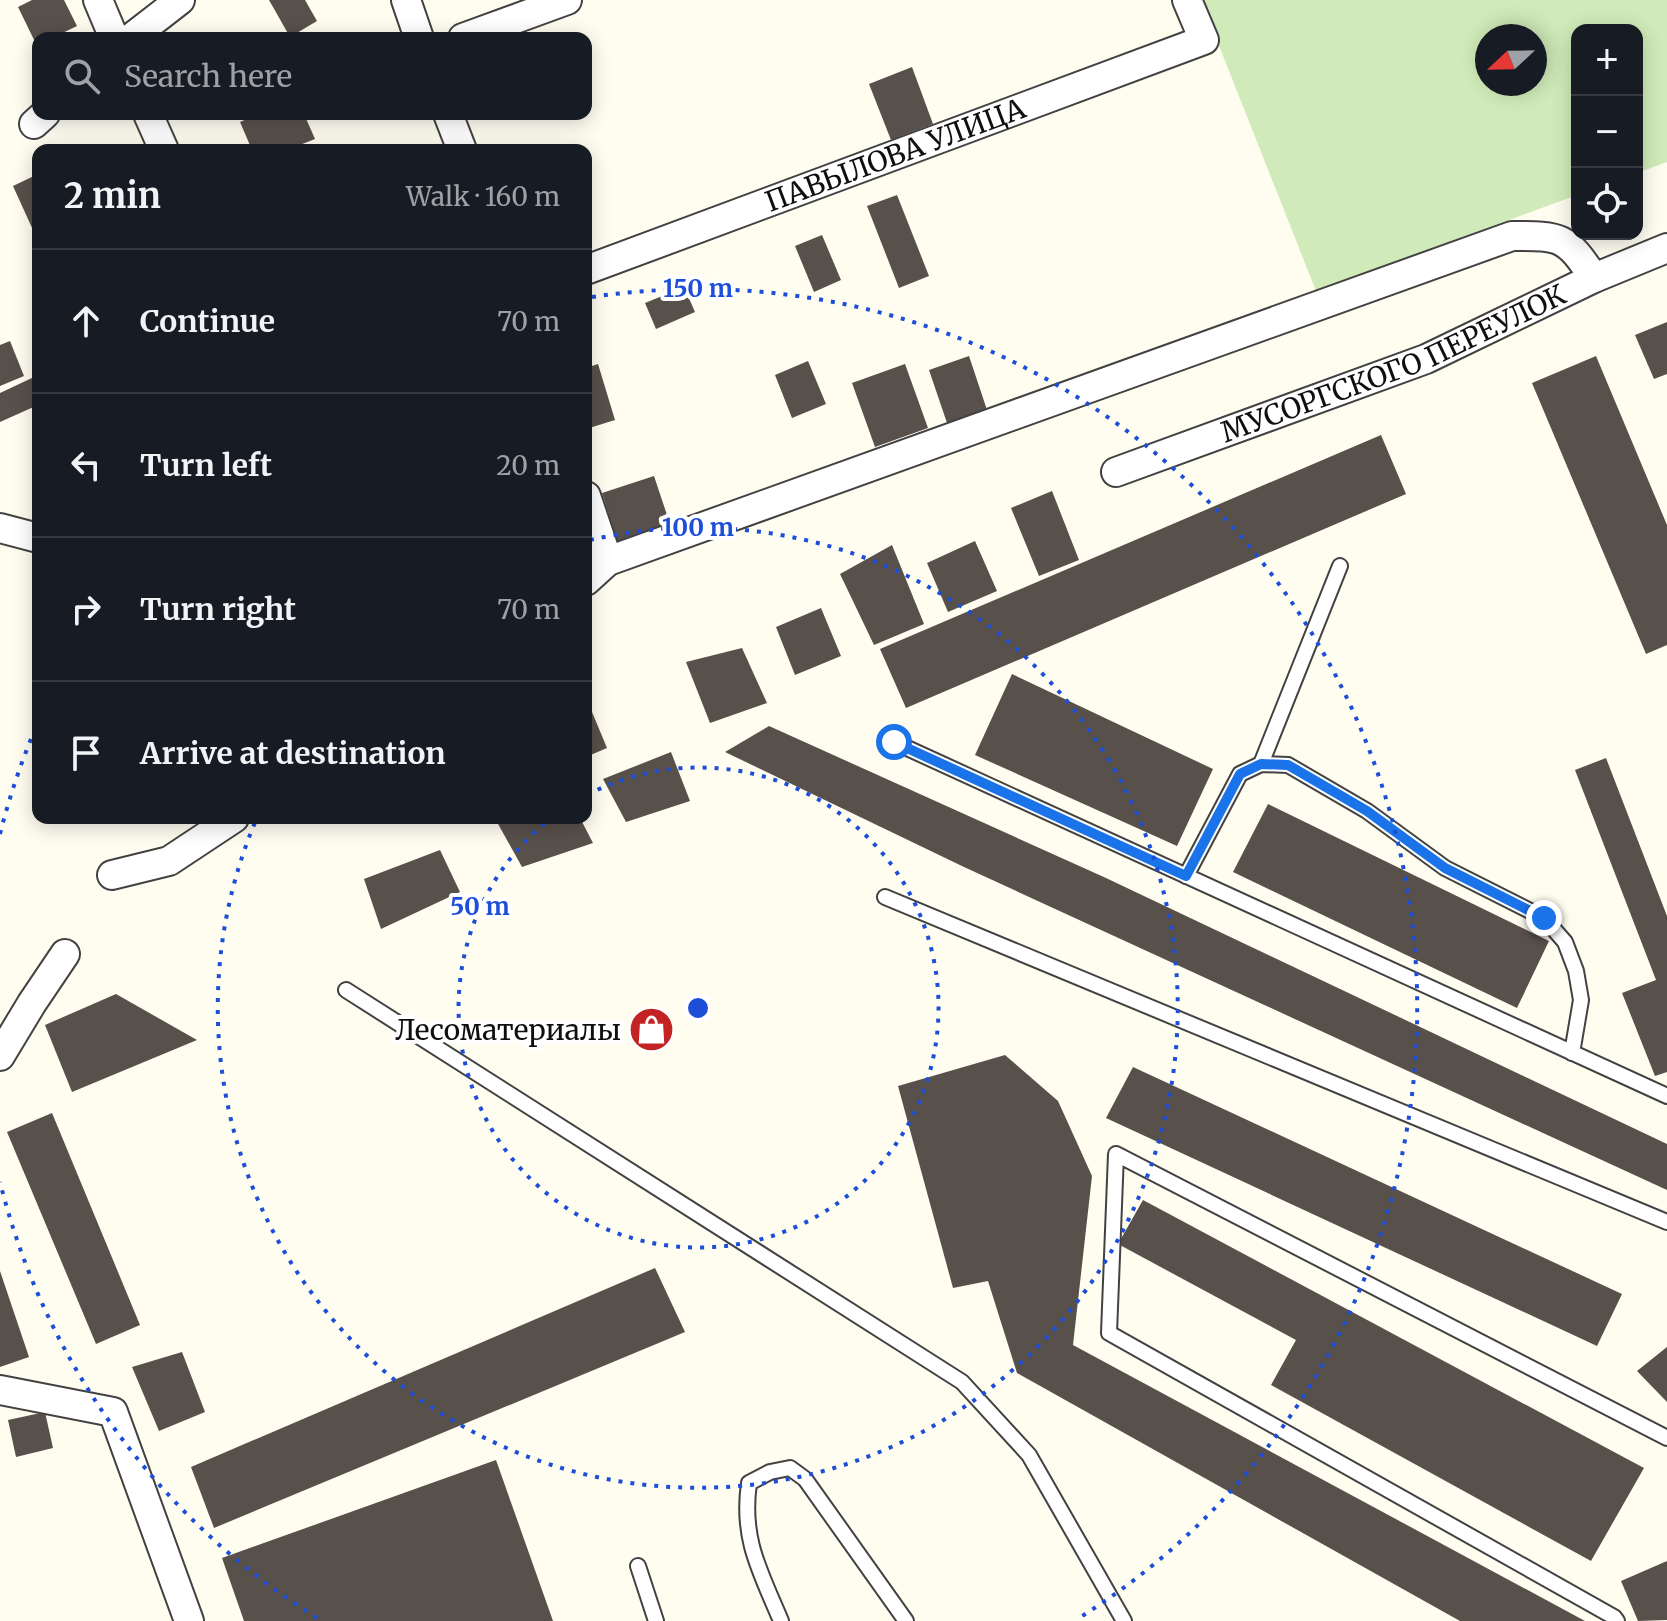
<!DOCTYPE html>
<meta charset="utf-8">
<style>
:root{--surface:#171b24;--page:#20242c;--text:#f1f3f6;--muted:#9ea1a6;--line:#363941}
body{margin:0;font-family:Merriweather,serif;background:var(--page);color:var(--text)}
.controls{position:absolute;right:24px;top:24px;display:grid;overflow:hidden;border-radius:16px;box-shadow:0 4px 20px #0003}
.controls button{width:72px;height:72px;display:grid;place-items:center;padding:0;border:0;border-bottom:2px solid var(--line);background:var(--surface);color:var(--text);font:40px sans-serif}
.compass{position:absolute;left:1475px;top:24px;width:72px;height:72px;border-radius:50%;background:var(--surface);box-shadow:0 4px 20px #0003;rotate:248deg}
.stop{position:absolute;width:24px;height:24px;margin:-18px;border:6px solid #1a73e8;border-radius:50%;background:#fff}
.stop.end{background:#1a73e8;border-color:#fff;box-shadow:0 2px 8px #0008}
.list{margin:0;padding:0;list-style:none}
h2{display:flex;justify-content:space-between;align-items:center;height:104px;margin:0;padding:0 32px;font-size:34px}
h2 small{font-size:26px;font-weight:400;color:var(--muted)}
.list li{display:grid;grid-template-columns:52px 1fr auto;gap:24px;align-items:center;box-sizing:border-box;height:144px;padding:0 32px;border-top:2px solid var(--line)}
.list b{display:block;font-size:30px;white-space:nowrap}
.list em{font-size:26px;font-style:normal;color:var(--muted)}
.icon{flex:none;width:44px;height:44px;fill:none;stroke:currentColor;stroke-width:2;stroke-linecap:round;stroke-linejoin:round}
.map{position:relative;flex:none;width:1667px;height:1621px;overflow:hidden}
.search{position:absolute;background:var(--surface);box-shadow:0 4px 20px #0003;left:32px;top:32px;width:560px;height:88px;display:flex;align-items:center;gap:20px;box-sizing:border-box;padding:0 28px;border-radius:16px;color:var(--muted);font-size:30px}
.panel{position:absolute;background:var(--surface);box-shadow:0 4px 20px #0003;left:32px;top:144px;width:560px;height:680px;border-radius:16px}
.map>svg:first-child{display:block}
</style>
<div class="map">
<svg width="1667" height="1621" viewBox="0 0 1667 1621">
<rect width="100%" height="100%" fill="#fffdf0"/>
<!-- green -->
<path fill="#d0ebb9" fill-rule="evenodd" d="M1201 0H1667V162L1637 173V30H1577V195L1316 291ZM1487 36H1535V84H1487Z"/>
<!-- building -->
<g fill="#58504b">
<path d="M32 0H64L77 26 52 38H38V48L18 7Z"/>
<path d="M269 0H305L317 21 290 37Z"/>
<path d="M912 67 933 124 891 140 869 84Z"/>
<path d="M258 114H304L315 139 287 150H252L240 122Z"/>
<path d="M38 174V241L13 186Z"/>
<path d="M897 195 929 276 899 288 867 206Z"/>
<path d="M822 235 841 280 814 292 795 246Z"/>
<path d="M684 287 695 312 656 329 645 303Z"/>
<path d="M1667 322V374L1654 379 1635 335Z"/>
<path d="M10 341 24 376 0 386V345Z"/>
<path d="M969 356 987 410 947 423 929 370Z"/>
<path d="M1596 356 1667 525V645L1646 654 1532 383Z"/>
<path d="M808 361 826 404 792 418 775 375Z"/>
<path d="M598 364 615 420 586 429V368Z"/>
<path d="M905 364 928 428 875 447 852 383Z"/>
<path d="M34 377 38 385V405L0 422V393Z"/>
<path d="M1381 435 1406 494 906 708 880 649Z"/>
<path d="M654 476 671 527 618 544 602 493Z"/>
<path d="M1052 491 1079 560 1039 576 1011 508Z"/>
<path d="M975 541 997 591 948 612 927 563Z"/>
<path d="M892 545 924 624 874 645 840 574Z"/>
<path d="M821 608 841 656 795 675 776 627Z"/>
<path d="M742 648 767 703 710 723 686 662Z"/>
<path d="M1012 674 1213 769 1177 846 975 755Z"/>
<path d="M592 712 607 748 586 757V715Z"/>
<path d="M769 726 1106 878 1667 1144V1190L964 867 725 752Z"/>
<path d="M671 752 690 801 626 822 603 779Z"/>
<path d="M1606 758 1667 916V1072L1655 1076 1622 993 1656 980 1575 770Z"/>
<path d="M1268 804 1549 941 1517 1008 1233 872Z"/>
<path d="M510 818H580L593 843 522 867 497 822Z"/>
<path d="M440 850 460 892 381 929 364 879Z"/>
<path d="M116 994 197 1040 72 1092 45 1025Z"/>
<path d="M1005 1055 1058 1101 1092 1176 1073 1345 1585 1621H1460L1017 1373 988 1281 953 1288 898 1086Z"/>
<path d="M1133 1067 1622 1294 1597 1346 1106 1118Z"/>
<path d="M52 1113 140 1325 96 1344 7 1132Z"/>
<path d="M1143 1200 1644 1468 1591 1561 1271 1385 1296 1340 1118 1244Z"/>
<path d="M655 1268 685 1332 214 1528 191 1467Z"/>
<path d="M0 1271 29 1357 0 1367Z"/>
<path d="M1667 1347V1402L1637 1371Z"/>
<path d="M182 1352 205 1412 159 1431 132 1367Z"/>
<path d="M45 1412 53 1448 16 1457 8 1420Z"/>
<path d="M496 1460 553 1621H244L222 1558Z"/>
<path d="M1667 1561V1620L1638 1621 1621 1581Z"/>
</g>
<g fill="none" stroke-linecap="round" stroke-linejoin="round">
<defs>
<g id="service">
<path d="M894 742 1667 1096"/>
<path d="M1261 764 1340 566"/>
<path d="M1186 876 1240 774 1261 764 1288 765 1367 811 1445 868 1544 918 1565 942 1576 971 1581 1000 1572 1053"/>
<path d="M885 897 1667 1222"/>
<path d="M346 990 962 1382 1029 1455 1124 1621"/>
<path d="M638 1566 656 1621"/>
<path d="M781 1621C760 1571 741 1539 749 1483L770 1472 790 1468 805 1479 906 1621"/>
<path d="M1617 1621 1614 1617 1109 1333 1116 1154 1667 1438"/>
</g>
<g id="minor">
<path d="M98 0 114 38"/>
<path d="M406 0 419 38"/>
<path d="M131 38 180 0"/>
<path d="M463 38 567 0"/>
<path d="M148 114 164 150"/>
<path d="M448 114 462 150"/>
<path d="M34 124 45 114"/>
<path id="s1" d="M586 270 1204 40 1187 0"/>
<path id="s2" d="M1116 472 1426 359 1594 278 1667 248"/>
<path d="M586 496 608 561"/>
<path d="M0 528 38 538"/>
<path d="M586 581 608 561 1512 236C1562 236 1566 236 1594 278"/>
<path d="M112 875 169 861 234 818"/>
<path d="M0 1056 32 1003 65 954"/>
<path d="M0 1390 113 1412 189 1621"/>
</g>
</defs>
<!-- service casing -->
<use href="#service" stroke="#424242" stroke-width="18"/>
<!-- minor casing -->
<use href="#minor" stroke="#424242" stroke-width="32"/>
<!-- service -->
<use href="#service" stroke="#fff" stroke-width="14"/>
<!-- minor -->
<use href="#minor" stroke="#fff" stroke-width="28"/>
</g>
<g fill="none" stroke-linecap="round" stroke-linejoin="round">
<!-- route -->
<path stroke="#1a73e8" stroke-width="10" d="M894 742 1186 876 1240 774 1261 764 1288 765 1367 811 1445 868 1544 918"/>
</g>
<!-- distance rings -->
<g fill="none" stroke="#1d4ed8" stroke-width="4" stroke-dasharray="4 8">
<path d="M587 795A240 240 0 1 1 550 819"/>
<path d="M590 540A480 480 0 1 1 256 820"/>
<path d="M317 1618A719 719 0 0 1 0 1182M0 834A719 719 0 0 1 36 727M592 297A719 719 0 0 1 1079 1618"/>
</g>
<!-- icons -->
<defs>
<symbol id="shop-disc" viewBox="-11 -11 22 22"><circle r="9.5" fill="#c32323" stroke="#fff"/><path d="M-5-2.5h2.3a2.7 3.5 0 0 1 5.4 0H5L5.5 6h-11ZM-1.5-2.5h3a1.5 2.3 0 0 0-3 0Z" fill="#fff"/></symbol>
</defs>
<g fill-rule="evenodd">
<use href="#shop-disc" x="626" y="1004" width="51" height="51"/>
</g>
<g text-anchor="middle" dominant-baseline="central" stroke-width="8" stroke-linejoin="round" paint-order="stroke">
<!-- street labels -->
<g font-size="28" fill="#0f0f0f" stroke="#fff">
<text stroke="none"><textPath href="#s1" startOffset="330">ПАВЫЛОВА УЛИЦА</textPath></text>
<text stroke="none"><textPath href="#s2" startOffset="298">МУСОРГСКОГО ПЕРЕУЛОК</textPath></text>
</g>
<!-- poi labels -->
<g font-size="28" fill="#0f0f0f" stroke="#fff" text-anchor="end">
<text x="621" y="1030">Лесоматериалы</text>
</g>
</g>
<circle cx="698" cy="1008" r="12" fill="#1d4ed8" stroke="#fff" stroke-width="4"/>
<g font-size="24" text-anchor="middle" font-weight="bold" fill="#1d4ed8" stroke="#fff" stroke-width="8" stroke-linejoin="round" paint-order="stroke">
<text x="698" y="297">150 m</text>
<text x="698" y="536">100 m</text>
<text x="480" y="915">50 m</text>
</g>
</svg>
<div class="controls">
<button>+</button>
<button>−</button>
<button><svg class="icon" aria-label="locate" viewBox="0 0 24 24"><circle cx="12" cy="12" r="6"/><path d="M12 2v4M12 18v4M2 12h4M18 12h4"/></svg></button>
</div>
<svg class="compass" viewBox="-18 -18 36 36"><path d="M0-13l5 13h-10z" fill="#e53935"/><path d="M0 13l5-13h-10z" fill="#9ea1a6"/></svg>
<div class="stop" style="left:894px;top:742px"></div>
<div class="stop end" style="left:1544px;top:918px"></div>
<div class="search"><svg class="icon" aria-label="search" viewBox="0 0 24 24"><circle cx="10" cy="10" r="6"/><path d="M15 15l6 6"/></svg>Search here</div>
<section class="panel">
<h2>2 min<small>Walk · 160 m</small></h2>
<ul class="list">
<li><svg class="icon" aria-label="ahead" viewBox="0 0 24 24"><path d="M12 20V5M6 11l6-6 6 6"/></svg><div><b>Continue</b></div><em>70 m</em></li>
<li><svg class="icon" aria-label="left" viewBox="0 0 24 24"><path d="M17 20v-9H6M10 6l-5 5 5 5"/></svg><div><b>Turn left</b></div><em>20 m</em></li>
<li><svg class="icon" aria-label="right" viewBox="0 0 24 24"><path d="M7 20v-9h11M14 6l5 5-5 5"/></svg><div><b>Turn right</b></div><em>70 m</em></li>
<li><svg class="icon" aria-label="arrive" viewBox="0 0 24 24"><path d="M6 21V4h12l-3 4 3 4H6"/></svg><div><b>Arrive at destination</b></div></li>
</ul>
</section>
</div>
